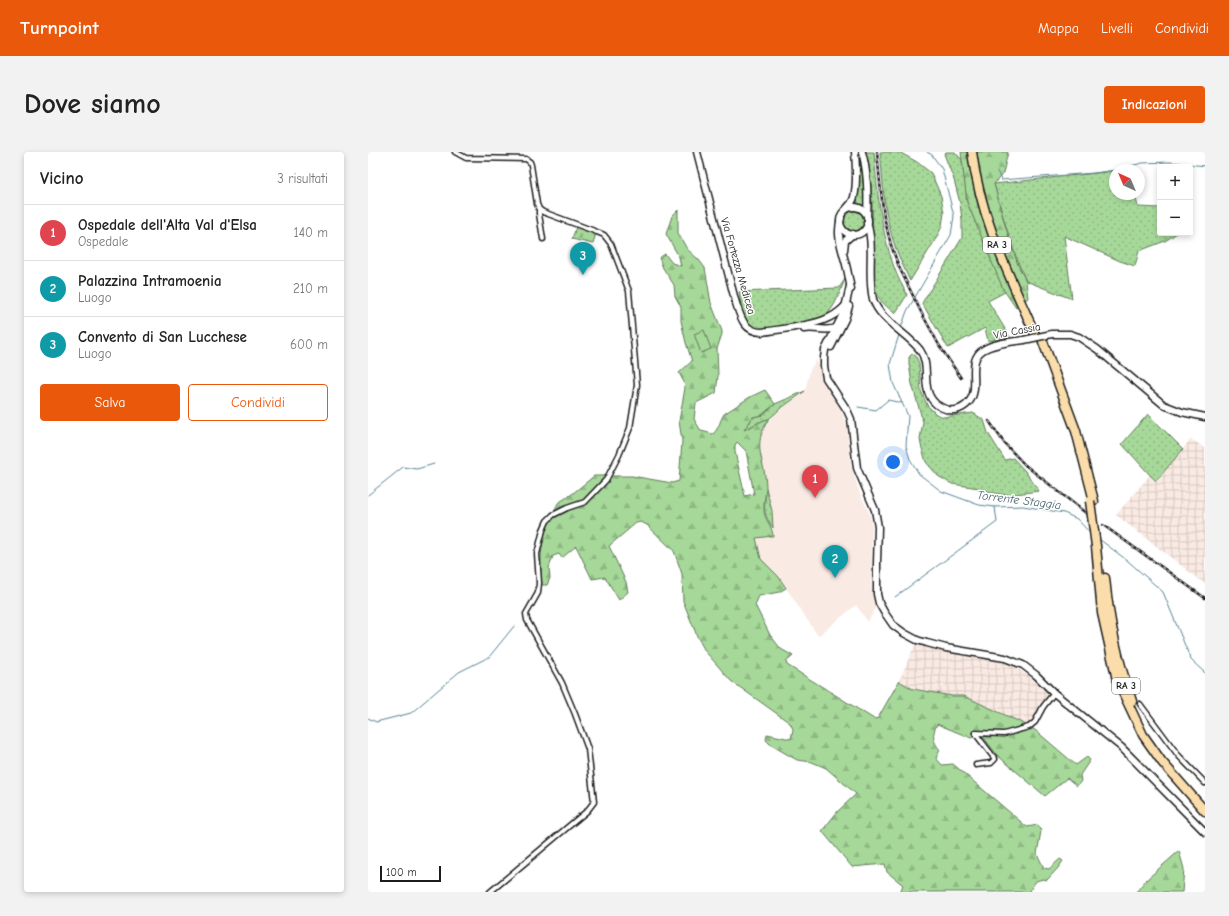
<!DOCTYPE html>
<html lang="it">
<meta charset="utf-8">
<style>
:root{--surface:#fff;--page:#f2f2f2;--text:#222;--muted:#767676;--line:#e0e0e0;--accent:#ea580c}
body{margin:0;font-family:"Comic Neue",sans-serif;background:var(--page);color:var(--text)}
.controls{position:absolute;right:12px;top:12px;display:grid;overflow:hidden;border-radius:4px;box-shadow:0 2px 6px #0003}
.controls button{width:36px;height:36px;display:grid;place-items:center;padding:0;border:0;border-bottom:1px solid var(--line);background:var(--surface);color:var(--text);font:20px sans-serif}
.compass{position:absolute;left:741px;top:12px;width:36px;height:36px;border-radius:50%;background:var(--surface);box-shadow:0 2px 6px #0003;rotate:316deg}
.scale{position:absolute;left:12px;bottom:10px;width:61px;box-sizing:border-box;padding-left:4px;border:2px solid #1c1c1c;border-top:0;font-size:11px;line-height:14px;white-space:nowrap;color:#1c1c1c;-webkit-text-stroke:3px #fff;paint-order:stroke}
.you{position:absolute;left:525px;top:310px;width:14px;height:14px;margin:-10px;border:3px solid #fff;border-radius:50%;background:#1a73e8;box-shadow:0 0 0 6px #1a73e833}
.badge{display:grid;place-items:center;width:26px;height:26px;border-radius:50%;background:var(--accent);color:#fff;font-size:13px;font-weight:700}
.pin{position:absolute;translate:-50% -33px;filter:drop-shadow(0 1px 2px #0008)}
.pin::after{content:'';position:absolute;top:21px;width:14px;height:12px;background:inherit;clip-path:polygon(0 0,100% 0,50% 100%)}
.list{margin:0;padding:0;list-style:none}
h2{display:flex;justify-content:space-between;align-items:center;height:52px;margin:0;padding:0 16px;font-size:17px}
h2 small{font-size:13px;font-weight:400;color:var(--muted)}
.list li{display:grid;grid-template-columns:26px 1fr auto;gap:12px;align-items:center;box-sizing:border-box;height:56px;padding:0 16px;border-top:1px solid var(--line)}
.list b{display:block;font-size:15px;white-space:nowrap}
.list p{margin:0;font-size:13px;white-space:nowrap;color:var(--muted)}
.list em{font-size:13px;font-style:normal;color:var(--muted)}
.actions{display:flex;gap:8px;padding:12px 16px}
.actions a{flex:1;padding:9px 0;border:1px solid var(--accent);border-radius:4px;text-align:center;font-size:14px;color:var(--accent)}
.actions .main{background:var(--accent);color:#fff}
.map{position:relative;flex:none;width:837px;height:740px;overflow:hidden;border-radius:4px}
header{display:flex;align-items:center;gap:24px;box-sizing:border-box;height:56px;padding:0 20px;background:var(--accent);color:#fff}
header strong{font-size:19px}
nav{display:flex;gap:22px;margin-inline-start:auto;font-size:14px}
.intro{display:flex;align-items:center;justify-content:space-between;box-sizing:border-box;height:96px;padding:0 24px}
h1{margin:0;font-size:28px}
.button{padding:10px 18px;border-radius:4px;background:var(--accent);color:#fff;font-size:14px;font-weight:700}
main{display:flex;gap:24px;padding:0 24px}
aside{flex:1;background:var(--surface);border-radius:4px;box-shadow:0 2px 6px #0003}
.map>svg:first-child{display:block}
</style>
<header>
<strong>Turnpoint</strong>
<nav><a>Mappa</a><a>Livelli</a><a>Condividi</a></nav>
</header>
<div class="intro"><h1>Dove siamo</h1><a class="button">Indicazioni</a></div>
<main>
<aside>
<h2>Vicino<small>3 risultati</small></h2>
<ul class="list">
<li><span class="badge" style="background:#e0444e">1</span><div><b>Ospedale dell'Alta Val d'Elsa</b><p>Ospedale</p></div><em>140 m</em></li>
<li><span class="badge" style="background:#0f9aa8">2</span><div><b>Palazzina Intramoenia</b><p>Luogo</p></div><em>210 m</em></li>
<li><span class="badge" style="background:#0f9aa8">3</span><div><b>Convento di San Lucchese</b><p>Luogo</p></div><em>600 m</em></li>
</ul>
<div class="actions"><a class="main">Salva</a><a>Condividi</a></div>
</aside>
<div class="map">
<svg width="837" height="740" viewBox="0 0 837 740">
<defs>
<pattern id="industrial-grid" width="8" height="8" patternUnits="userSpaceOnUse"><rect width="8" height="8" fill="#faeae4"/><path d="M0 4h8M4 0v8" fill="none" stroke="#d6c8c3"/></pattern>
<pattern id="grass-dots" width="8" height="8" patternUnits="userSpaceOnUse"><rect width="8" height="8" fill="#a6d899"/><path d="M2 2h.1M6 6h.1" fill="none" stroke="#8eb983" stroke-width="1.8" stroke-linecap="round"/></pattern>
<pattern id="forest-firs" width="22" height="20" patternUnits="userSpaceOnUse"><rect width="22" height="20" fill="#a6d899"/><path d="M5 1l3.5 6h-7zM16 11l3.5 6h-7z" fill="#8eb983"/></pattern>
<pattern id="cemetery-stones" width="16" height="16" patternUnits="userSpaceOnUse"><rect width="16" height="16" fill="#a6d899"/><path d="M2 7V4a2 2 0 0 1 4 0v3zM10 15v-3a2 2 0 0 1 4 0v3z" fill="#8eb983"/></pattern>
</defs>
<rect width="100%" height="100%" fill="#fff"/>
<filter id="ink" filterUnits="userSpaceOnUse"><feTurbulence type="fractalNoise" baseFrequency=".025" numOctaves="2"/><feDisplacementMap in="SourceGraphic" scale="8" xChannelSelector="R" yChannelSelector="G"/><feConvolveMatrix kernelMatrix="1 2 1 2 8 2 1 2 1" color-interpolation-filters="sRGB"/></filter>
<g filter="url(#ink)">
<!-- built -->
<path fill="#faeae4" d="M448 208 454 219 457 230 475 262 477 269 479 277 483 314 491 339 502 363 504 373 503 432 504 441 508 455 500 470 488 453 450 484 410 424 393 407 388 386 405 383 404 359 398 336 392 302 391 290 394 279 406 263 437 239 442 218Z"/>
<!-- industrial -->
<g fill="url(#industrial-grid)">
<path d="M823 287 837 296V432L748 363 782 323 788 329Z"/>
<path d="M548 490 570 497 636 510 652 518 665 526 682 541 664 570 659 574 596 544H584L545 537 531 529Z"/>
</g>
<!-- grass -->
<g fill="url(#grass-dots)" stroke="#617a5a">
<path d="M489 0H491L496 18 497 56 489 52 490 22Z"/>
<path d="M497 0H506C509 39 513 79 526 115 529 125 535 134 539 143L527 162C521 156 512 150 509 142 504 130 505 114 505 102 504 68 506 33 497 0Z"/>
<path d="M512 0H531L549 10 563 21 573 44 576 61 574 74 569 85 542 129C534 112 526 95 522 77 515 52 515 25 512 0Z"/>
<path d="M578 0H587L594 8 597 30 599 50 637 140 620 149 642 185 620 189 617 176 580 196 554 151 594 86V68L592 51 586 28 576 2Z"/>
<path d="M747 19V42H767L770 55 792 56V81H809L797 89 771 99 767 114 752 109 696 84 704 147 658 129C644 98 635 65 626 32Z"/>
<circle cx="486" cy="69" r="10"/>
<path d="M477 127C473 137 469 151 461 160 449 172 410 175 393 178 374 171 374 158 371 140L471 136Z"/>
<path d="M544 202 547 203 551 211 553 239 559 253 568 262 576 265 605 261 616 268 620 281 637 308 645 306 657 319 671 339 639 343 626 341 611 336 584 332 570 324 558 310 553 293 552 287 555 270 544 232 541 212V205Z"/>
<path d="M437 239 412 257 401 267 396 268 376 278 385 265 394 263 407 252Z"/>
<path d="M780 262 815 297 788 329 782 323 754 292Z"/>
<path d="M398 336 404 359 405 376C393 359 397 355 398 336Z"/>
</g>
<!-- forest -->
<g fill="url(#forest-firs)" stroke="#617a5a" fill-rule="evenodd">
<path d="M593 0H640L635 21 626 32 637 73 650 113 658 129 660 146 648 156 635 137 599 50Z"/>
<path d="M310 58V81L319 97 331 108 337 116 343 151 354 179V182L349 197 350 224 348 241 328 251 326 267 333 279 345 282C352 275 351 270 356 262L382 245 397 238 407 252 394 263 385 265 376 278 396 268 401 267C382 295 398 308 398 336 398 343 395 351 396 358 396 368 404 372 405 384L388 386 393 407 410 424 418 436 411 440 391 444 387 453 402 483 413 497 425 504 418 510 419 513 506 567 510 566 531 529 545 537 584 544H596L652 570 667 578 708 613 719 605 722 608 712 623 713 629 709 634 699 626 677 644 629 603 614 583 603 586 569 572C564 583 564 588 572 598L568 606 574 613 585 612 659 675 670 673 673 679 669 702 676 716 681 717 692 707 695 709 690 716 679 728 675 727 668 729 661 740H532L535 733 519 720 517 712 484 715 454 679 470 659 488 642 458 616 444 610 429 608 403 593 398 588 399 582 423 587 425 577 422 571 363 529 337 499 329 484 315 449 314 422 306 399 279 373 273 370 268 371 241 394 258 430 260 440 251 448 237 425 224 427 208 394 194 406 191 402 185 404 181 416 182 426 179 433H173V406L175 382 190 351 204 342 226 324H264L304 331 311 329 314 289 311 269 317 236 316 230 311 221 324 209 318 191 313 169V155L307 144 306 133 295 116 291 106 297 102 304 111 313 114 311 105 298 82 304 64ZM369 290 378 299 386 342 377 344 367 300V293Z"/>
<path d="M811 699 816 717 814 740H768L778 728Z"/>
</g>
<!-- cemetery -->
<path fill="url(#cemetery-stones)" stroke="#617a5a" d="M208 75 228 81 225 92 204 87Z"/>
<!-- pitch -->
<path fill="#a6d899" stroke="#617a5a" d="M336 178 343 197 333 201 326 182Z"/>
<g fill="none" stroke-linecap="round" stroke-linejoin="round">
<!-- stream -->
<g stroke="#578092" stroke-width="1">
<path d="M748 18 774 11 802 10 837 14"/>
<path d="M629 19 633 28 726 21 747 18"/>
<path d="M533 176 539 159 583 83 586 64 574 17 564 3 559 0"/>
<path d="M531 183 522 212 525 231 540 264 538 294 542 307 551 322 573 339 611 353 627 355 655 354 696 361 709 367 722 381"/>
<path d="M490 255 508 258 520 248 534 251"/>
<path d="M0 343 35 315 49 317 66 312"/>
<path d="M731 387 760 409 795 440 823 508 837 521"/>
<path d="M527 445 629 370 627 355"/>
<path d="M0 566 8 570 43 561 91 520 121 505 147 473"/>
</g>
<defs>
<g id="street">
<path d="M87 0 98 6 158 7 162 10 163 13 169 52 171 57 175 60 229 80 236 83 243 92 261 139 269 233 262 276 251 303 238 328 217 350 199 356 185 363 179 369 175 378 169 402 171 431 170 441 158 462 159 468 194 531 207 562 220 597 226 650 219 659 122 740"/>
<path d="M171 58V62L175 87"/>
<path d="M772 552 810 603 837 631"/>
<path d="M608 613 623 611 627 607 607 581 636 582 661 575 667 570 675 555 686 541"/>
</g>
<g id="secondary">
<path d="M329 0 367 148C372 163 375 180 394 180 404 179 413 177 422 176 443 172 462 170 477 154"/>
<path d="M494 0C500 20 500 44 499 65"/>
<circle cx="486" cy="69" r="14"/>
<path d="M479 56C482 53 485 50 486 45 489 33 488 13 487 0"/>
<path d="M473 66C468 82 473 94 477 109 480 119 481 128 483 137"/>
<path d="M499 71C507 95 499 123 505 147 511 168 539 181 552 198 564 215 551 237 568 252 572 255 576 257 581 258 587 259 593 257 598 253 616 238 596 210 615 198 626 191 643 190 656 188"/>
<path d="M476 98 477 89 485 82"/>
<path d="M482 134 476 160 457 198 456 206V214L458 226 479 258 483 267 489 316 507 358 510 375 509 411V442L511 451 516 460 525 473 536 481 549 488 559 491 578 496 637 506 655 513 668 523 686 541 753 595 837 680"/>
<path d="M436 177C449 175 455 180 469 176"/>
<path d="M684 182H702L711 185 729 197 796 253 814 260 837 265"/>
<path d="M463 195 477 167 481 154"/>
</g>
<g id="highway">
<path d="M604 0C612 65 641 123 667 182"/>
<path d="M674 187 708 279 726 349"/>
<path d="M728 394 734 461 749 528 775 583 794 610 837 659"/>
<path d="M737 426C741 468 750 510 764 549"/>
</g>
</defs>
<!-- street casing -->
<use href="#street" stroke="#1c1c1c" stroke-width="7"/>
<!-- secondary casing -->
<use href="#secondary" stroke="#1c1c1c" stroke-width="9"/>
<!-- highway casing -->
<use href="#highway" stroke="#1c1c1c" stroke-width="11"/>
<!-- street -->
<use href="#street" stroke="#fff" stroke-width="4"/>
<!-- secondary -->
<use href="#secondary" stroke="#fff" stroke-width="6"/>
<!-- highway -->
<use href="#highway" stroke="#faddab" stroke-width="8"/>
<defs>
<g id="rail">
<path d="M509 0 512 31 516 65 523 93 531 115 553 160 571 193 593 226"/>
<path d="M621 269 637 292 657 313 719 362"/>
<path d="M735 373 837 446"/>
</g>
</defs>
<!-- rail casing -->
<use href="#rail" stroke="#1c1c1c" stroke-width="2.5"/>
<!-- rail -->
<use href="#rail" stroke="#fff" stroke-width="1" stroke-dasharray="3" stroke-linecap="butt"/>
<defs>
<path id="secondary-bridge" d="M656 188 684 182"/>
<path id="highway-bridge" d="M722 349 728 394"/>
</defs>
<!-- secondary-bridge casing -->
<use href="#secondary-bridge" stroke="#1c1c1c" stroke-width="9" stroke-linecap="butt"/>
<!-- highway-bridge casing -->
<use href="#highway-bridge" stroke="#1c1c1c" stroke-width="11" stroke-linecap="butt"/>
<!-- secondary-bridge -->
<use href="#secondary-bridge" stroke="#fff" stroke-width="6"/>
<!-- highway-bridge -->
<use href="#highway-bridge" stroke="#faddab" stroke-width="8"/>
</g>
</g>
<g text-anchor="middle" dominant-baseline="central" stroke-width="3" stroke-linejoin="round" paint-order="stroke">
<!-- shield labels -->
<g fill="#fff" stroke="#606060" stroke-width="1">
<rect x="615" y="85" width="28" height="16" rx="3"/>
<rect x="744" y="526" width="28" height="16" rx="3"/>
</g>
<g font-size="10" font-weight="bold" fill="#1c1c1c">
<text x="629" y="93">RA 3</text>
<text x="758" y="534">RA 3</text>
</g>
<!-- street labels -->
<g font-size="11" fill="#1c1c1c" stroke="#fff">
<text transform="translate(370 114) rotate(74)">Via Fortezza Medicea</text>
<text transform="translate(649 179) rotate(-11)">Via Cassia</text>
</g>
<!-- water labels -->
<g font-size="12" font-style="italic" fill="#445e6a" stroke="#fff">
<text transform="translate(651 348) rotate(7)">Torrente Staggia</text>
</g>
</g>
</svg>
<div class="controls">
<button>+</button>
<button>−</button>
</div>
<svg class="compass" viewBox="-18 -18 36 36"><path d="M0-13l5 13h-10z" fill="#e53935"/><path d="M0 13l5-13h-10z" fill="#767676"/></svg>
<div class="scale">100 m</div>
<div class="you"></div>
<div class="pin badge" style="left:447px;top:346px;background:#e0444e">1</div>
<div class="pin badge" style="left:467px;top:426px;background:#0f9aa8">2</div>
<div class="pin badge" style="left:215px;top:123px;background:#0f9aa8">3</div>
</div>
</main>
